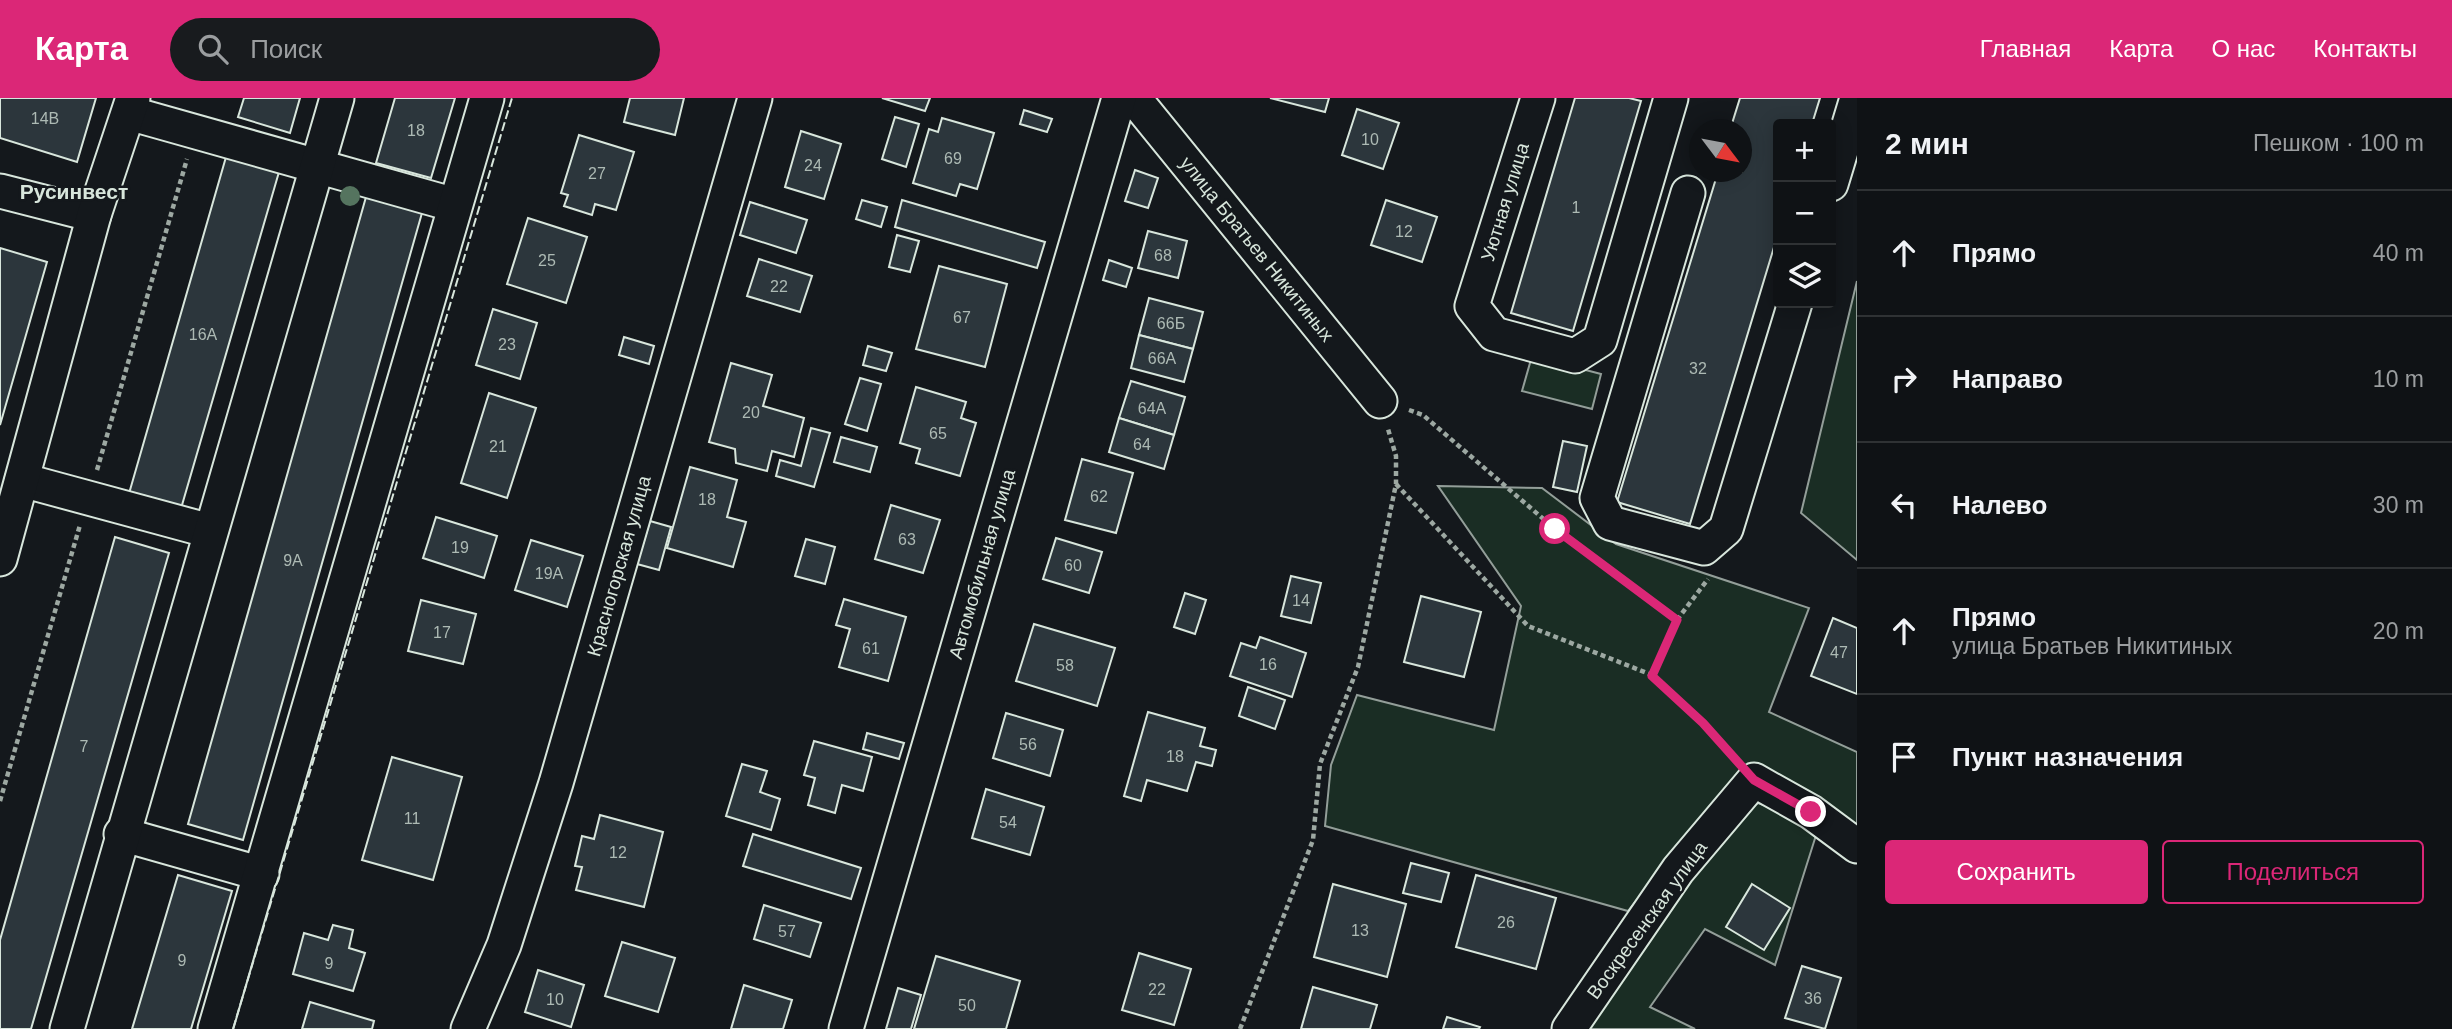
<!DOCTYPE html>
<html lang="ru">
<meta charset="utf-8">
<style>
:root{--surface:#0f1215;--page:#181b1e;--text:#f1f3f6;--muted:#9b9ea0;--line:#2f3234;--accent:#db2777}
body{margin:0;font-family:Helvetica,sans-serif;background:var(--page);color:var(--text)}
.controls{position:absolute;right:21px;top:21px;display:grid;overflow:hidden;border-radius:7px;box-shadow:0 4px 18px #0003}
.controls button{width:63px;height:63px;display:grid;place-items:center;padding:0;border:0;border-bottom:2px solid var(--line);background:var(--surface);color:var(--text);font:35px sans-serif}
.compass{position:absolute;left:1689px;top:21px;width:63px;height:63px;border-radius:50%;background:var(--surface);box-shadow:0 4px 18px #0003;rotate:122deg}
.stop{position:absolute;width:21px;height:21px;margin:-16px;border:5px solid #db2777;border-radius:50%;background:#fff}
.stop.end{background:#db2777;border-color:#fff;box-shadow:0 2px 7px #0008}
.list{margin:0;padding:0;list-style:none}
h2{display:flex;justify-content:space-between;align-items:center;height:91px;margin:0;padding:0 28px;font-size:30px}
h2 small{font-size:23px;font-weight:400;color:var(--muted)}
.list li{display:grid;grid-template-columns:46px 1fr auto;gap:21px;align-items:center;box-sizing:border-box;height:126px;padding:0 28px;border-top:2px solid var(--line)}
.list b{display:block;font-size:26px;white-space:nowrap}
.list p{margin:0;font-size:23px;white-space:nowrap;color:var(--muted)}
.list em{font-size:23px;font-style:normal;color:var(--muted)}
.actions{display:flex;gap:14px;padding:21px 28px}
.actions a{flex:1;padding:16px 0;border:2px solid var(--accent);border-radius:7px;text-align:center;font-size:24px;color:var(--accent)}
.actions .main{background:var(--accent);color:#fff}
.icon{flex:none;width:38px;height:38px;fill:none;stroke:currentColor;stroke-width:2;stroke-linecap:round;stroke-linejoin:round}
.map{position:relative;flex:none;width:1857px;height:931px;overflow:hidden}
header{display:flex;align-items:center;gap:42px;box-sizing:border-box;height:98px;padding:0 35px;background:var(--accent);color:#fff}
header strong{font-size:33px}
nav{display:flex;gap:38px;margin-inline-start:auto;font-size:24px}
.search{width:490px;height:63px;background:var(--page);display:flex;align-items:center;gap:18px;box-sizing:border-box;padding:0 24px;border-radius:38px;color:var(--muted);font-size:26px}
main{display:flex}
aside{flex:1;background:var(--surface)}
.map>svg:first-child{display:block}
</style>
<header>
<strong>Карта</strong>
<div class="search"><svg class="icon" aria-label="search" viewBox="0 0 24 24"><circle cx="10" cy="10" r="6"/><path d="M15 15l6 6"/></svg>Поиск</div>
<nav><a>Главная</a><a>Карта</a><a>О нас</a><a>Контакты</a></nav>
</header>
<main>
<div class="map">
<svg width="1857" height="931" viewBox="0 0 1857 931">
<rect width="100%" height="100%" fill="#14181c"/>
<!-- green -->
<g fill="#1a2d24" stroke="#939e99" stroke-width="2">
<path d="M1857 183V462L1801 415Z"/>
<path d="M1532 258 1601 276 1592 311 1522 293Z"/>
<path d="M1438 388 1542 390 1616 446 1809 510 1769 614 1857 654V734L1759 670 1729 686 1628 813 1325 728 1331 667 1357 597 1494 632 1521 508Z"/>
<path d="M1758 705 1802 721 1818 731 1775 867 1705 831 1650 909 1695 931H1584C1619 880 1709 728 1758 705Z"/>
</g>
<!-- building -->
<g fill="#2c363c" stroke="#d8e6dc" stroke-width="2">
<path d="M0 0H96L77 64 0 40Z"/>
<path d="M244 0H300L290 35 238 19Z"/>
<path d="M395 0H455L431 80 376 65Z"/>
<path d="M630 0H684L675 37 624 24Z"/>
<path d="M882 0H930L925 13Z"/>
<path d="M1270 0H1329L1325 14Z"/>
<path d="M1575 0H1629L1641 3 1573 233 1511 215Z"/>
<path d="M1740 0H1820L1812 26H1778V136L1690 426 1617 404 1718 74H1742V32H1730Z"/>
<path d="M1357 11 1399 25 1383 71 1342 57Z"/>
<path d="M1024 12 1052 21 1047 34 1020 26Z"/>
<path d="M895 19 919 26 906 69 882 61Z"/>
<path d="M942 20 994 35 977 91 960 86 956 98 913 85 929 31 938 34Z"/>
<path d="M801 33 841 46 824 101 785 89Z"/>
<path d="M579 37 634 54 616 112 595 106 592 117 564 108 568 97 561 95Z"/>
<path d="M226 59 279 74 180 414 128 399Z"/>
<path d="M1135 72 1158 80 1148 110 1125 103Z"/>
<path d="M366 99 422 115 243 742 188 726Z"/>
<path d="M862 102 887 109 881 129 856 121Z"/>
<path d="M902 102 1045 144 1037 170 895 129Z"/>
<path d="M1386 102 1437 119 1422 164 1371 147Z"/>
<path d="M750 104 807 122 796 155 740 137Z"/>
<path d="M528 120 587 139 566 205 507 186Z"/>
<path d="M1148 133 1187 143 1178 180 1138 170Z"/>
<path d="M897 137 919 143 910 174 889 169Z"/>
<path d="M0 150 47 164 0 327Z"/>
<path d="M759 161 812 178 800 214 747 198Z"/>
<path d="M1109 162 1132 170 1126 189 1103 182Z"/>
<path d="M939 168 1007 186 985 269 916 251Z"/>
<path d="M1149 200 1203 214 1193 251 1139 237Z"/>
<path d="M493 211 537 225 520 281 476 267Z"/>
<path d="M1139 237 1193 251 1184 284 1131 270Z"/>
<path d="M624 239 654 248 649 266 619 257Z"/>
<path d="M868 248 892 255 886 273 863 267Z"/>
<path d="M731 265 772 277 763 308 804 320 794 359 772 353 767 373 736 365 735 351 709 344Z"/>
<path d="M860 280 881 286 867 333 845 326Z"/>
<path d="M1131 283 1185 299 1174 337 1119 320Z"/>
<path d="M916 289 966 304 961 320 976 325 960 378 916 365 920 351 900 345Z"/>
<path d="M489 295 536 310 507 400 461 385Z"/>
<path d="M1119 320 1174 337 1164 371 1109 354Z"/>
<path d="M811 330 830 335 814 389 776 378 780 362 801 368Z"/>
<path d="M841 339 877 349 870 374 834 364Z"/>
<path d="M1563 343 1587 348 1577 394 1553 389Z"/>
<path d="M1082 361 1133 375 1116 435 1065 422Z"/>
<path d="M690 369 737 382 727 419 746 424 733 469 667 450Z"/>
<path d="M891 407 940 422 923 475 875 461Z"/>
<path d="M436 419 497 438 484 480 423 460Z"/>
<path d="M650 423 671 429 659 472 637 466Z"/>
<path d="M115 439 169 455 31 931H0V842Z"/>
<path d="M1056 440 1102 454 1089 495 1043 481Z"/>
<path d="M806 441 835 449 825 486 795 478Z"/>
<path d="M531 442 583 458 567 509 515 492Z"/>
<path d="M1291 478 1321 485 1311 525 1281 518Z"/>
<path d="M1185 495 1206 502 1195 536 1174 529Z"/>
<path d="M1421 498 1481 514 1464 579 1404 564Z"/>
<path d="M844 501 906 519 888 583 839 569 850 531 836 527Z"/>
<path d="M421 502 476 516 463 566 408 553Z"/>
<path d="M1833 520 1857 530V596L1811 578Z"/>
<path d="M1034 526 1115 550 1097 608 1016 583Z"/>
<path d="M1260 539 1306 555 1292 599 1230 578 1241 545 1256 550Z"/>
<path d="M1248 589 1285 602 1275 631 1239 618Z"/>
<path d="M1148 614 1205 630 1200 648 1216 652 1212 668 1196 664 1187 693 1147 682 1141 703 1124 698Z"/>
<path d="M1006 615 1063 632 1050 678 993 660Z"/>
<path d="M867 635 904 645 899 661 863 651Z"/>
<path d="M814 643 872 659 863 693 842 687 835 715 808 707 815 680 804 677Z"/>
<path d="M392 659 462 679 433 782 362 762Z"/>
<path d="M742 666 767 673 760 694 780 701 771 732 726 718Z"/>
<path d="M986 691 1044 709 1030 757 972 740Z"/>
<path d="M600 717 663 734 644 809 576 792 582 769 575 768 582 738 594 741Z"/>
<path d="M753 736 861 770 851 801 743 768Z"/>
<path d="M1411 765 1449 775 1441 804 1403 795Z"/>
<path d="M178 777 232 793 191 931H132Z"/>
<path d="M1476 777 1556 800 1536 871 1456 849Z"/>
<path d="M1333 786 1406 806 1387 879 1314 859Z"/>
<path d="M1752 786 1790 810 1764 852 1726 829Z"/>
<path d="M764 807 821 825 810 859 754 841Z"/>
<path d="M333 827 353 832 349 850 365 855 353 893 293 876 304 835 328 842Z"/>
<path d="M622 844 675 860 658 914 605 898Z"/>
<path d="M1139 855 1191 871 1174 927 1122 912Z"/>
<path d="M936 858 1020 883 1006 931H914Z"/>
<path d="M1802 868 1841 880 1825 931 1785 920Z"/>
<path d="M538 872 584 887 571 929 525 914Z"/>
<path d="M744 887 792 902 783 931H731Z"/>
<path d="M1313 889 1377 907 1370 931H1301Z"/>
<path d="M898 890 921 897 911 931H886Z"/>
<path d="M310 904 374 923 372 931H302Z"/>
<path d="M1447 919 1480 929 1479 931H1443Z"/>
</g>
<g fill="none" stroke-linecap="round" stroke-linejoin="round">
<defs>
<g id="minor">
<path d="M1134 0 1380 303"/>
<path d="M1538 0 1472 208 1494 236 1575 258 1600 242 1671 0"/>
<path d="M129 15 455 107"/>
<path d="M1831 86 1857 0"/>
<path d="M0 93 94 117"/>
<path d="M1688 95 1597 400 1610 425 1704 450 1726 431 1795 205"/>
<path d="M22 382 210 433"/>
<path d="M0 461 94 117 133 0"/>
<path d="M121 736 262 776"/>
<path d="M67 931 337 0"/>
<path d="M215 931 487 0"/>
<path d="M468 931 504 847 556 685 755 0"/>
<path d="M846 931 1119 0"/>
<path d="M1569 931 1678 772 1754 682 1811 714 1857 748"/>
</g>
</defs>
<!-- minor casing -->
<use href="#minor" stroke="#d8e6dc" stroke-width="37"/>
<!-- path -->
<g stroke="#9da8a2" stroke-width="4.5" stroke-dasharray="5 3.5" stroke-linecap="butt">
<path d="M1409 312 1423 317 1555 431 1677 522 1652 577 1704 625 1735 661"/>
<path d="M97 372 187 61"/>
<path d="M1396 386 1528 528 1652 577"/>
<path d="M1677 522 1708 481"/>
<path d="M0 703 80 427"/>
<path d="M1240 931 1313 742 1320 666 1358 569 1396 386V358L1388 331"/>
</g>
<!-- minor -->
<use href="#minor" stroke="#14181c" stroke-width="33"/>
<!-- fence -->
<path stroke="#d8e6dc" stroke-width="2" stroke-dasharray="9 3.5" stroke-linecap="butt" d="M233 931 512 0"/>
</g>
<!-- trees -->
<circle fill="#55745f" cx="350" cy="98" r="10"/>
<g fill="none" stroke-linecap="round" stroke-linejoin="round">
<!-- route -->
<path stroke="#db2777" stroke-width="9" d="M1555 431 1677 522 1652 578 1703 625 1754 682 1811 714"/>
</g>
<g text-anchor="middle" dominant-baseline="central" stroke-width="5" stroke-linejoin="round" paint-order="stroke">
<!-- number labels -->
<g font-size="16" fill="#adbab4">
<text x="45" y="20">14В</text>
<text x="416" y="32">18</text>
<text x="1370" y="41">10</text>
<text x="953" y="60">69</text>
<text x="813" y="67">24</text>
<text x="597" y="75">27</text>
<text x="1576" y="109">1</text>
<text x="1404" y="133">12</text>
<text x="1163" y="157">68</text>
<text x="547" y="162">25</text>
<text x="779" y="188">22</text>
<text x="962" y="219">67</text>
<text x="1171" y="225">66Б</text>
<text x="203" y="236">16А</text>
<text x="507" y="246">23</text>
<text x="1162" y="260">66А</text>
<text x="1698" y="270">32</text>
<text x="1152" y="310">64А</text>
<text x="751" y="314">20</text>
<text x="938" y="335">65</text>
<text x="1142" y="346">64</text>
<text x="498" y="348">21</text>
<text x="1099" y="398">62</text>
<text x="707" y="401">18</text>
<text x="907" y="441">63</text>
<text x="460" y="449">19</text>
<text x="293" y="462">9А</text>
<text x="1073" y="467">60</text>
<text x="549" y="475">19А</text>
<text x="1301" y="502">14</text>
<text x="442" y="534">17</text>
<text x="871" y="550">61</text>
<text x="1839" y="554">47</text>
<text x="1268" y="566">16</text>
<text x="1065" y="567">58</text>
<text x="1028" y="646">56</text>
<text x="84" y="648">7</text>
<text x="1175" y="658">18</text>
<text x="412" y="720">11</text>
<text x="1008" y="724">54</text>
<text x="618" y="754">12</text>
<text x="1506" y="824">26</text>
<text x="1360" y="832">13</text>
<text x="787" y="833">57</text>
<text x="182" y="862">9</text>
<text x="329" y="865">9</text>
<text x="1157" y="891">22</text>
<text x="1813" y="900">36</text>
<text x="555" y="901">10</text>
<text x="967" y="907">50</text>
</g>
<!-- street labels -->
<g font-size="19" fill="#d8e6dc" stroke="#14181c">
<text transform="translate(1505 104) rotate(-73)">Уютная улица</text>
<text transform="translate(1257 151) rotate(51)">улица Братьев Никитиных</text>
<text transform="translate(982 466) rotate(-74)">Автомобильная улица</text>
<text transform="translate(619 468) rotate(-74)">Красногорская улица</text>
<text transform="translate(1647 822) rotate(-54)">Воскресенская улица</text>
</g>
<!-- neighbourhood labels -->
<g font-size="21" font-weight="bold" fill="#d8e6dc" stroke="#14181c">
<text x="74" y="93">Русинвест</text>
</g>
</g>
</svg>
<div class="controls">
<button>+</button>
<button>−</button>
<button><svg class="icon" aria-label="layers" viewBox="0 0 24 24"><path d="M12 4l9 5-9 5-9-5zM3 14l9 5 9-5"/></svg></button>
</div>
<svg class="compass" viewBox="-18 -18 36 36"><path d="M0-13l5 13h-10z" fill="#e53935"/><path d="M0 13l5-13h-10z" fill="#9b9ea0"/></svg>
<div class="stop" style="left:1555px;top:431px"></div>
<div class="stop end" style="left:1811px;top:714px"></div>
</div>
<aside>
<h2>2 мин<small>Пешком · 100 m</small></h2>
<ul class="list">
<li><svg class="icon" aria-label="ahead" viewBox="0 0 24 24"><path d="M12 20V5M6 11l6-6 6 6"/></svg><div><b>Прямо</b></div><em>40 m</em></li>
<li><svg class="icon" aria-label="right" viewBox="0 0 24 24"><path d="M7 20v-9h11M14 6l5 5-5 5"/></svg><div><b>Направо</b></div><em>10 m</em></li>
<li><svg class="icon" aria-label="left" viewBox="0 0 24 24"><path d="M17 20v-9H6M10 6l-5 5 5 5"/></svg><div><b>Налево</b></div><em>30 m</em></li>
<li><svg class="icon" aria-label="ahead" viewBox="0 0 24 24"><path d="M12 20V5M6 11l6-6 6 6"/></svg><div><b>Прямо</b><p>улица Братьев Никитиных</p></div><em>20 m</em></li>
<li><svg class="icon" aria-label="arrive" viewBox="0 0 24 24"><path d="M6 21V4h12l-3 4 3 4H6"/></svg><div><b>Пункт назначения</b></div></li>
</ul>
<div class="actions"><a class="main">Сохранить</a><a>Поделиться</a></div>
</aside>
</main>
